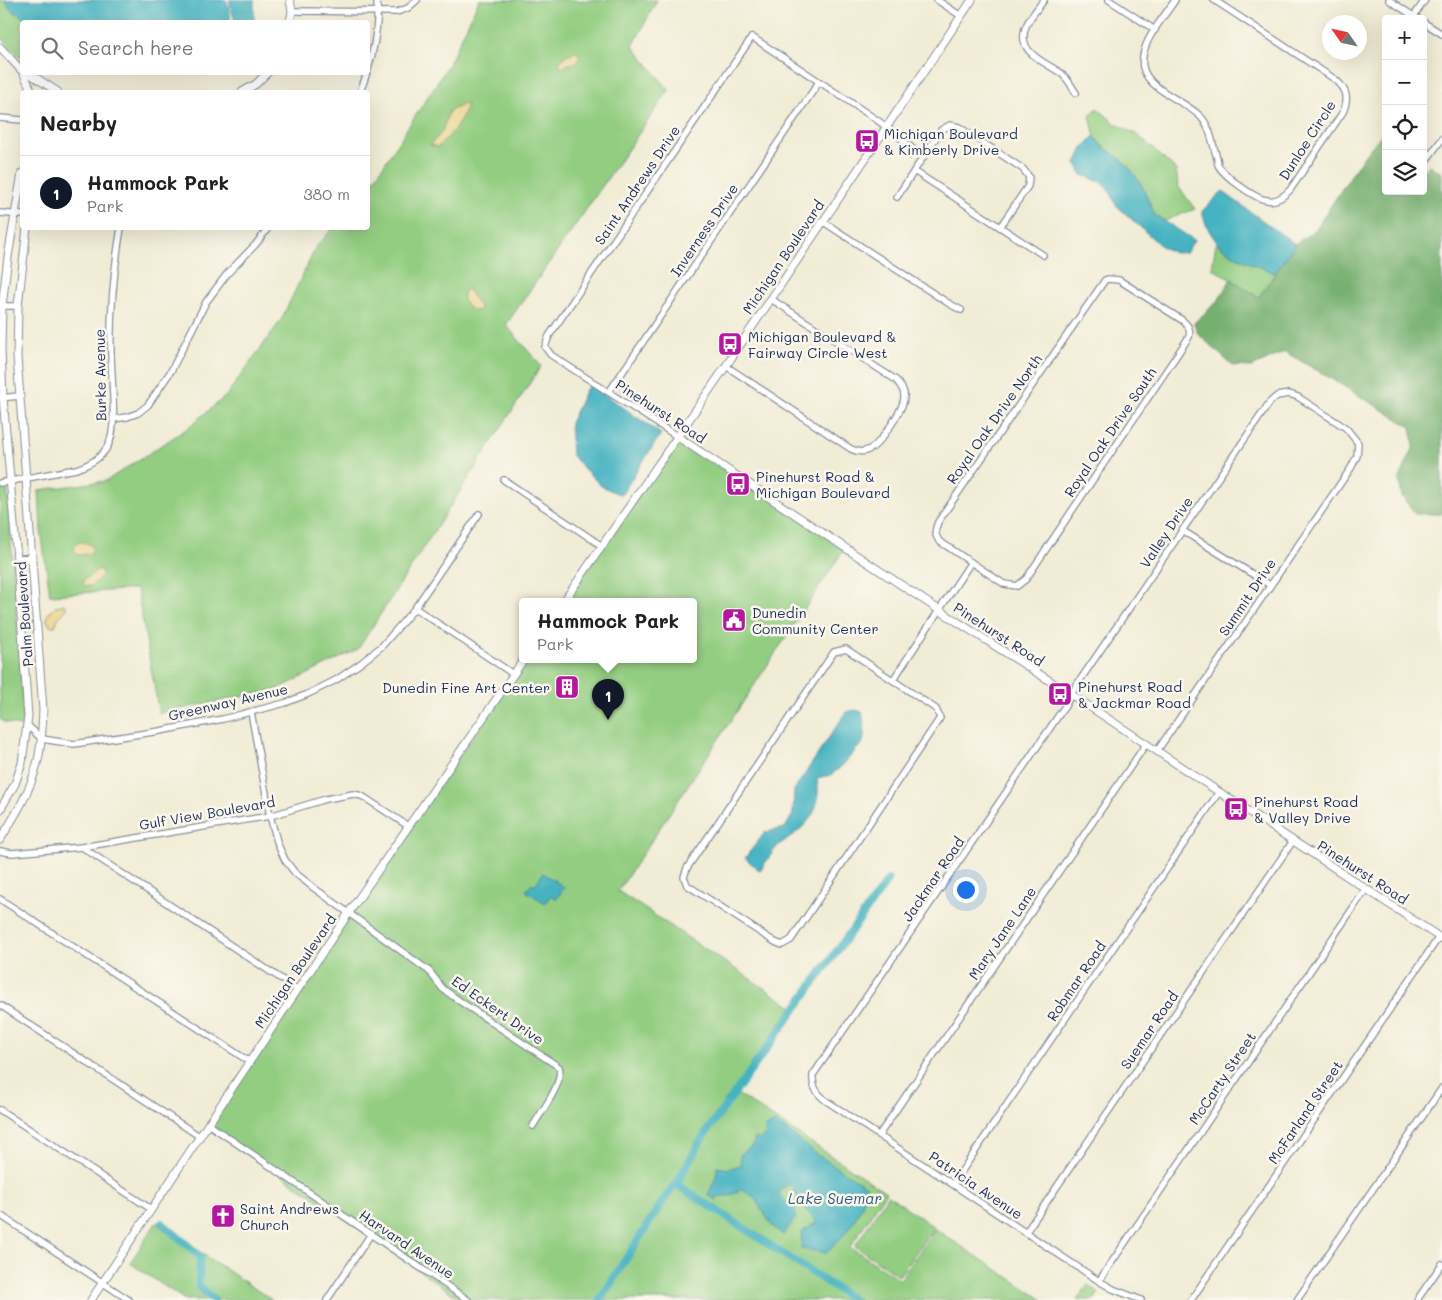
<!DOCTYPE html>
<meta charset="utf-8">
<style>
:root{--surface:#fff;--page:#f6f6f6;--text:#202124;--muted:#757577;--line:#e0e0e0;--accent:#111827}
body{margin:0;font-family:Mali,sans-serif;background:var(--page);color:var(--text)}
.controls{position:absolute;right:15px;top:15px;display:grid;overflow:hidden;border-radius:5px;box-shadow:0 5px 20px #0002}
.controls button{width:45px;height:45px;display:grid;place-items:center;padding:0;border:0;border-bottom:1px solid var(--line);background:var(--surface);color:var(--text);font:25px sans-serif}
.compass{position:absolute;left:1322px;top:15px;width:45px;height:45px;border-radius:50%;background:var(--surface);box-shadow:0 5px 20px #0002;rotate:304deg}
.you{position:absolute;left:965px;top:889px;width:18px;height:18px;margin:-12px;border:4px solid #fff;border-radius:50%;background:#1a73e8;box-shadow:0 0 0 8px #1a73e833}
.badge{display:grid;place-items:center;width:32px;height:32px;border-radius:50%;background:var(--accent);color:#fff;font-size:16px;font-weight:700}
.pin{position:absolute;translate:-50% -41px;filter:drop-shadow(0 1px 2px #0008)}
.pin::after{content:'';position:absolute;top:26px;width:18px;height:15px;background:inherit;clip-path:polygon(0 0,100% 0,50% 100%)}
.popup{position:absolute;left:519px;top:598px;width:178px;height:65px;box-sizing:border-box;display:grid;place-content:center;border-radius:5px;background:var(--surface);filter:drop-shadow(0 1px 4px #0005);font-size:16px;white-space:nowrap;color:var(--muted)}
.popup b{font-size:19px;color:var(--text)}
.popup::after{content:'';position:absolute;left:50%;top:100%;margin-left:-10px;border:10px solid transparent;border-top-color:var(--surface)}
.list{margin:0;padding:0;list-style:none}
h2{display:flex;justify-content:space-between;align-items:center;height:65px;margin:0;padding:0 20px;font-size:21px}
h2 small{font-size:16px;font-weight:400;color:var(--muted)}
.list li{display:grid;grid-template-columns:32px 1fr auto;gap:15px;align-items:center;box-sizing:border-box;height:75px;padding:0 20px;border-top:1px solid var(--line)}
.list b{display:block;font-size:19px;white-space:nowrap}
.list p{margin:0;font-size:16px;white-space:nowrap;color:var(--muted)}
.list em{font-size:16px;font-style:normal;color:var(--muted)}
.icon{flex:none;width:28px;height:28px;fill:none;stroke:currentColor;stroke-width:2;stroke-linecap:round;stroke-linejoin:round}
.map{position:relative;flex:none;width:1442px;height:1300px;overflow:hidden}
.search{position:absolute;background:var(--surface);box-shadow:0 5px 20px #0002;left:20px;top:20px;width:350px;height:55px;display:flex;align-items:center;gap:12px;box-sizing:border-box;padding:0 18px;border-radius:5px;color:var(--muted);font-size:19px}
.panel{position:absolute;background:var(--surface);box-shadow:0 5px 20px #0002;left:20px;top:90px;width:350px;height:140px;border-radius:5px}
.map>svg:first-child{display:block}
</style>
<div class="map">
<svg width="1442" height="1300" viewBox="0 0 1442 1300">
<rect width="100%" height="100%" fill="#fbf7ec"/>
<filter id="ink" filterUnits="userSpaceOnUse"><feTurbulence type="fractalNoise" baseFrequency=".02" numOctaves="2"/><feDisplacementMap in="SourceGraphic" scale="10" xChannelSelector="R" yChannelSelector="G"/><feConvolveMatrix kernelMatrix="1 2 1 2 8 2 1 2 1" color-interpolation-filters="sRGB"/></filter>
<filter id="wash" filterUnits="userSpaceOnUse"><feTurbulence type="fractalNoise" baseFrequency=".0096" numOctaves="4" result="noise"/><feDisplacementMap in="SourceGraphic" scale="20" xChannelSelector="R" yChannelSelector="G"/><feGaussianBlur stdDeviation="1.12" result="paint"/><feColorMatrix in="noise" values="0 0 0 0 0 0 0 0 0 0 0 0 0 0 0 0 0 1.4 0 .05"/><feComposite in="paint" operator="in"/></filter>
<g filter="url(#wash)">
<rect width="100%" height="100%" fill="#f1ecd5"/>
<!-- green -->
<g fill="#93cd81" stroke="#577e70">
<path d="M0 0H5L10 9 31 22H22V59L0 35Z"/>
<path d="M479 0H657L633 46 669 90 506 325 541 366 358 649 276 690 159 713 137 589 50 595 41 530 39 490 106 481 185 430 226 396 281 320 316 247 333 228H368V188L374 180 449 64Z"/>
<path d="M1097 108 1116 124 1136 134 1149 145 1176 170 1178 186 1195 209 1164 221 1155 215 1141 184 1121 159 1103 147 1095 137 1090 116Z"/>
<path d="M1216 243 1236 257 1275 273 1259 297 1212 268Z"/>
<path d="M678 437 845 548 618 891 797 1010 737 1094 886 1192 850 1247 900 1280 935 1229 1043 1300H462L208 1124 526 659H693V601H565Z"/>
<path d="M7 485 22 688 23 727 4 722 0 719V487Z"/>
<path d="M888 1195 934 1227 899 1276 855 1246Z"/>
<path d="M156 1223 272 1300H185L130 1263Z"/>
<path d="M1088 1285 1099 1293 1094 1300H1077Z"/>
</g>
<!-- forest -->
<path fill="#76b06f" stroke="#487066" d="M1384 131 1386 132V191H1423V170H1425L1429 165 1442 173V514H1416L1402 497 1399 480 1414 446 1411 427C1369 402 1328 376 1285 352L1252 367 1233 366 1198 334 1194 323 1218 301 1231 279 1259 297 1295 244 1315 230 1361 160Z"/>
<!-- sand -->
<g fill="#eeda9e" stroke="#84847e">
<path d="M576 52 580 56 576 63 568 64 563 68 560 66 559 63 566 55Z"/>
<path d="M467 103C462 122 453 133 438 147L430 145 442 132 449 111Z"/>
<path d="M468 289 480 308 478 311 471 310 463 300V292Z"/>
<path d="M79 542C86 542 94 544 92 553L79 555 75 553 74 547Z"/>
<path d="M97 570H102V575L91 586H84L83 581Z"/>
<path d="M64 604 66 607 65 611 58 618 55 626H50L47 620 48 614 56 607Z"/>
</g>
<!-- water -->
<g fill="#44b2c1" stroke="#307090">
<path d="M5 0H226L230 11V20L232 22H31L10 9Z"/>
<path d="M229 0H254V22H235Z"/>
<path d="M1094 136 1103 147 1121 159 1131 170 1141 184 1155 215 1194 240 1187 252 1175 253 1162 247 1116 205 1110 191 1100 182 1082 175 1076 164 1083 148Z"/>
<path d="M1222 191 1295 244 1275 273C1241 259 1211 252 1202 211Z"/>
<path d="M591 385 661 434 621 495 601 486 572 456 570 423 586 389Z"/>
<path d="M856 710 862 712 865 730 863 742 842 766 831 775 817 778C821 806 814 819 792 836 788 840 782 842 779 845 771 852 766 863 760 871L745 858 765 832 785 828 793 814 794 790 846 712Z"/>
<path d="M543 873 564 887 557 899 551 895 545 903 526 891 532 883 535 885Z"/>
<path d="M776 1123 812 1150 813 1152 868 1187C862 1215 846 1233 827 1253L801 1249 802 1232 817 1222 799 1202 793 1187 789 1185 781 1189 779 1194 796 1211 795 1219 783 1235 772 1226 754 1197 742 1189 729 1196H719L716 1200 708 1195 716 1177 717 1167 728 1169 741 1165 740 1155 753 1145 755 1138 759 1140 766 1134 765 1127Z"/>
</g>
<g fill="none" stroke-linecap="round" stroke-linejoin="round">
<!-- canal -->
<g stroke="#44b2c1" stroke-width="8">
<path d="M676 1184 854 1300"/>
<path d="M162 1223 200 1256 199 1287 214 1300"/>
<path d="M600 1300 666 1196 676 1184 703 1137 888 880"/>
</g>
</g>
</g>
<g filter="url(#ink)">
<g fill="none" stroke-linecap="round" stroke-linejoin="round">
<defs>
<g id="minor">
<path d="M937 0 961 16"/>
<path d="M1044 0C1038 8 1030 17 1026 26 1015 53 1046 62 1062 74 1068 79 1072 87 1076 93"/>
<path d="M1109 0 1155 30"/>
<path d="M1175 0C1163 19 1139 43 1143 67 1147 89 1185 101 1200 116 1211 127 1212 143 1217 158 1217 159 1218 164 1218 165 1224 176 1255 199 1267 200 1277 202 1284 196 1290 190L1343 112C1349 98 1347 90 1336 80L1214 0"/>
<path d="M1389 0 1418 19"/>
<path d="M292 11 397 12 408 8 417 0"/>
<path d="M1414 16 1425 0"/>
<path d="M1423 22 1442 34"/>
<path d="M360 92C372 62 379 33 377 0"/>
<path d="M0 118 22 120"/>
<path d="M1423 165 1442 139"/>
<path d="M914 171 1043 255"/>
<path d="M897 197 941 130 950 125 959 127 1023 169 1029 177 1028 186 1000 227"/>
<path d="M0 213 22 215"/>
<path d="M822 221 948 303 961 310"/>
<path d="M1108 279 1119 280 1182 320C1188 325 1191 329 1189 337L1026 579 1017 586 1004 584 939 541C934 533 935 530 938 522L1105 280Z"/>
<path d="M0 306H18"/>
<path d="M726 366 851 449C858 452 863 453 870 449 880 444 904 409 904 397 905 390 900 386 896 380L771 299"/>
<path d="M609 392 819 82"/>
<path d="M0 398 19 396"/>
<path d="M113 419 127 417 138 413 148 405 171 371 206 302 227 274 256 244 268 228"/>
<path d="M678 437 551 355 545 347 549 336 752 37 877 120 895 133 923 158"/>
<path d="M504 480 602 546"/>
<path d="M0 483 76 469C91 464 104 457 110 441 117 424 111 374 111 353 110 311 114 269 121 228"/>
<path d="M1183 531 1270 585"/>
<path d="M415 608 513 674"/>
<path d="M846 649 936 709 940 718 791 940 782 945 775 942 687 885 684 877 687 868 834 652Z"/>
<path d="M893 680 971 562"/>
<path d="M251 712 270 816 278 845 285 860 295 873 314 888 429 971 443 989 461 1002 559 1067C564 1083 541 1112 533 1126"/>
<path d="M27 725 42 739 74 744 160 731 223 719 285 703 308 694 336 680 361 663 382 646 415 608 479 514"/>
<path d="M82 847 298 990"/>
<path d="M0 851 12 853 82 847 270 816 326 799 353 794 362 796 408 826"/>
<path d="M0 899 250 1062"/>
<path d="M0 1005 199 1136"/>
<path d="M0 1110 151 1209"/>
<path d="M208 1124 468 1300"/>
<path d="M879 1135 1146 744"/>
<path d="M953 1184 1219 792"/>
<path d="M0 1215 129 1300"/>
<path d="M1026 1232 1293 841"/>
<path d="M1099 1281 1366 889"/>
<path d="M327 1300 371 1234"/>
<path d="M1141 1300 1113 1289 1099 1281 825 1100C817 1093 812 1087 813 1075L1065 706 1076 686 1270 402 1277 396 1289 394 1298 397 1346 428 1358 443 1357 456 1351 468 1157 751"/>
<path d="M1191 1300 1439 937"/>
<path d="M1297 1300 1442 1088"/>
<path d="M1417 1300 1442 1264"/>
</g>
<g id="tertiary">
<path d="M290 22 292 11 290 0"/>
<path d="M0 47 22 71"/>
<path d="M23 72 32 92"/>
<path d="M27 72 58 92"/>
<path d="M242 92 256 84 268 72"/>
<path d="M678 437 939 610 1072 695 1442 939"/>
<path d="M17 559 32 558"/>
<path d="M564 601 726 366 972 0"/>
<path d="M0 810 15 784 22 763 28 716 17 559 3 398 1 349 2 306 8 257 22 173"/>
<path d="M0 840C15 816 30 792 37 764 42 746 42 728 43 710L17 357 18 306 27 228"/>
<path d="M91 1300 348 914 524 659"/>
</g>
</defs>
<!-- minor casing -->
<use href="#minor" stroke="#868e9a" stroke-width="8"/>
<!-- tertiary casing -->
<use href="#tertiary" stroke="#868e9a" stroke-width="9"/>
<!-- minor -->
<use href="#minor" stroke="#fff" stroke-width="5.5"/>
<!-- tertiary -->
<use href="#tertiary" stroke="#fff" stroke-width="7"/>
</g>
</g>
<!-- icons -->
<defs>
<symbol id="bus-square" viewBox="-11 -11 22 22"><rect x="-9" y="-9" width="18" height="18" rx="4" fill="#b5179e" stroke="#fbf7ec"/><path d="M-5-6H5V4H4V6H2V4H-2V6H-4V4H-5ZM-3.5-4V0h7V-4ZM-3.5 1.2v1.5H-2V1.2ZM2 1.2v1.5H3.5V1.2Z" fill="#fff"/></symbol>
<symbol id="civic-square" viewBox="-11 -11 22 22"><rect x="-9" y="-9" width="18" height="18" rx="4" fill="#b5179e" stroke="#fbf7ec"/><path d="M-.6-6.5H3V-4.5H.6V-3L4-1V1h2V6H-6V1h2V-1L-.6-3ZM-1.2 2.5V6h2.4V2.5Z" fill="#fff"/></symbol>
<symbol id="building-square" viewBox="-11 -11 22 22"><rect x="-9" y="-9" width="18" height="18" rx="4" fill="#b5179e" stroke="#fbf7ec"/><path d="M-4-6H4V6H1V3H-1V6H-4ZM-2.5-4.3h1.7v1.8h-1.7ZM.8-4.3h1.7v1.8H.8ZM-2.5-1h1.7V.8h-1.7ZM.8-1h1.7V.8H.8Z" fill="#fff"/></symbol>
<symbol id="church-square" viewBox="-11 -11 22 22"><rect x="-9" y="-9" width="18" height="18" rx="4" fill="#b5179e" stroke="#fbf7ec"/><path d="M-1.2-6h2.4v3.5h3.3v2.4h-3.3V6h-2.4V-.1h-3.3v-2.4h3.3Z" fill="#fff"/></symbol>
</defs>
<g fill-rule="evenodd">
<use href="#bus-square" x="853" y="127" width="28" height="28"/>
<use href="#bus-square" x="716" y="330" width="28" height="28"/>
<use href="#bus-square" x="724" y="470" width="28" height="28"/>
<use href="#civic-square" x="720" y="606" width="28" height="28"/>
<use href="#building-square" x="553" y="673" width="28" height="28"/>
<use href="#bus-square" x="1046" y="680" width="28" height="28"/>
<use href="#bus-square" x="1222" y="795" width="28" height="28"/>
<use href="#church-square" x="209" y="1202" width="28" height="28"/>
</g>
<g text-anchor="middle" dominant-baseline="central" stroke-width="5" stroke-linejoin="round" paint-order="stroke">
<!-- poi labels -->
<g font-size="14" fill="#1b2f5e" stroke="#fbf7ec" text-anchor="start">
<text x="884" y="133">Michigan Boulevard<tspan x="884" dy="16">&amp; Kimberly Drive</tspan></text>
<text x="748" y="336">Michigan Boulevard &amp;<tspan x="748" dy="16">Fairway Circle West</tspan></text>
<text x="756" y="476">Pinehurst Road &amp;<tspan x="756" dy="16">Michigan Boulevard</tspan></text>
<text x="752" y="612">Dunedin<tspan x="752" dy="16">Community Center</tspan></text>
<text x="1078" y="686">Pinehurst Road<tspan x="1078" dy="16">&amp; Jackmar Road</tspan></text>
<text x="550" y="687" text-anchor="end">Dunedin Fine Art Center</text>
<text x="1254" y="801">Pinehurst Road<tspan x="1254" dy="16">&amp; Valley Drive</tspan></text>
<text x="240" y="1208">Saint Andrews<tspan x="240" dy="16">Church</tspan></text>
</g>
<!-- street labels -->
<g font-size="14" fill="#1b2f5e" stroke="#fbf7ec">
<text transform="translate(1307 140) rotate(-57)">Dunloe Circle</text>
<text transform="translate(637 185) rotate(-56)">Saint Andrews Drive</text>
<text transform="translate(704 230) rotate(-56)">Inverness Drive</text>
<text transform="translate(783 257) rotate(-56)">Michigan Boulevard</text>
<text transform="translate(100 375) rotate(-91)">Burke Avenue</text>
<text transform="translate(661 411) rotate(33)">Pinehurst Road</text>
<text transform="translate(994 419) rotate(-55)">Royal Oak Drive North</text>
<text transform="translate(1110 432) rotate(-56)">Royal Oak Drive South</text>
<text transform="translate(1166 532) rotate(-56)">Valley Drive</text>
<text transform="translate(1247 597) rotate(-56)">Summit Drive</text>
<text transform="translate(24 614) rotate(-94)">Palm Boulevard</text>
<text transform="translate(999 634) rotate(33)">Pinehurst Road</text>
<text transform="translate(228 702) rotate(-13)">Greenway Avenue</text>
<text transform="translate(207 813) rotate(-10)">Gulf View Boulevard</text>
<text transform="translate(1363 872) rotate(33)">Pinehurst Road</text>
<text transform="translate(933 879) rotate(-56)">Jackmar Road</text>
<text transform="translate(1002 933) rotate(-56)">Mary Jane Lane</text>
<text transform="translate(295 971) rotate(-56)">Michigan Boulevard</text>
<text transform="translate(1076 981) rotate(-56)">Robmar Road</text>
<text transform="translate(498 1010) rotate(35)">Ed Eckert Drive</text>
<text transform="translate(1149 1030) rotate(-56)">Suemar Road</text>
<text transform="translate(1222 1078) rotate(-56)">McCarty Street</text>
<text transform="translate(1305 1112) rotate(-56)">McFarland Street</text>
<text transform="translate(976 1185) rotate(34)">Patricia Avenue</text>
<text transform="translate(407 1244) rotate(34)">Harvard Avenue</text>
</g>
<!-- water labels -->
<g font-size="15" font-style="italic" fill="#295d81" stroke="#fbf7ec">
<text x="835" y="1198">Lake Suemar</text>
</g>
</g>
</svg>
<div class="controls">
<button>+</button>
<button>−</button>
<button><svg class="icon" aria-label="locate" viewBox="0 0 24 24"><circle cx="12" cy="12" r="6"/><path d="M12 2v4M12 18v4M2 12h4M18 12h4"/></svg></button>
<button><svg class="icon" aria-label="layers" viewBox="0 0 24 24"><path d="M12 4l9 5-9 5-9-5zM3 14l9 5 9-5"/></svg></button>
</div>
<svg class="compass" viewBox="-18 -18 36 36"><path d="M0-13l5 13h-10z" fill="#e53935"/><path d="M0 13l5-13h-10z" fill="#757577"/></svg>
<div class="you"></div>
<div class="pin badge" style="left:608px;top:720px">1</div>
<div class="popup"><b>Hammock Park</b>Park</div>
<div class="search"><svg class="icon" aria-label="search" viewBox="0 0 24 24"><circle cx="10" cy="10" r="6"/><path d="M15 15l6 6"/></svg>Search here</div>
<section class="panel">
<h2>Nearby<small></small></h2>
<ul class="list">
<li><span class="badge">1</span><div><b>Hammock Park</b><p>Park</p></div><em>380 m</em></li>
</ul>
</section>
</div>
